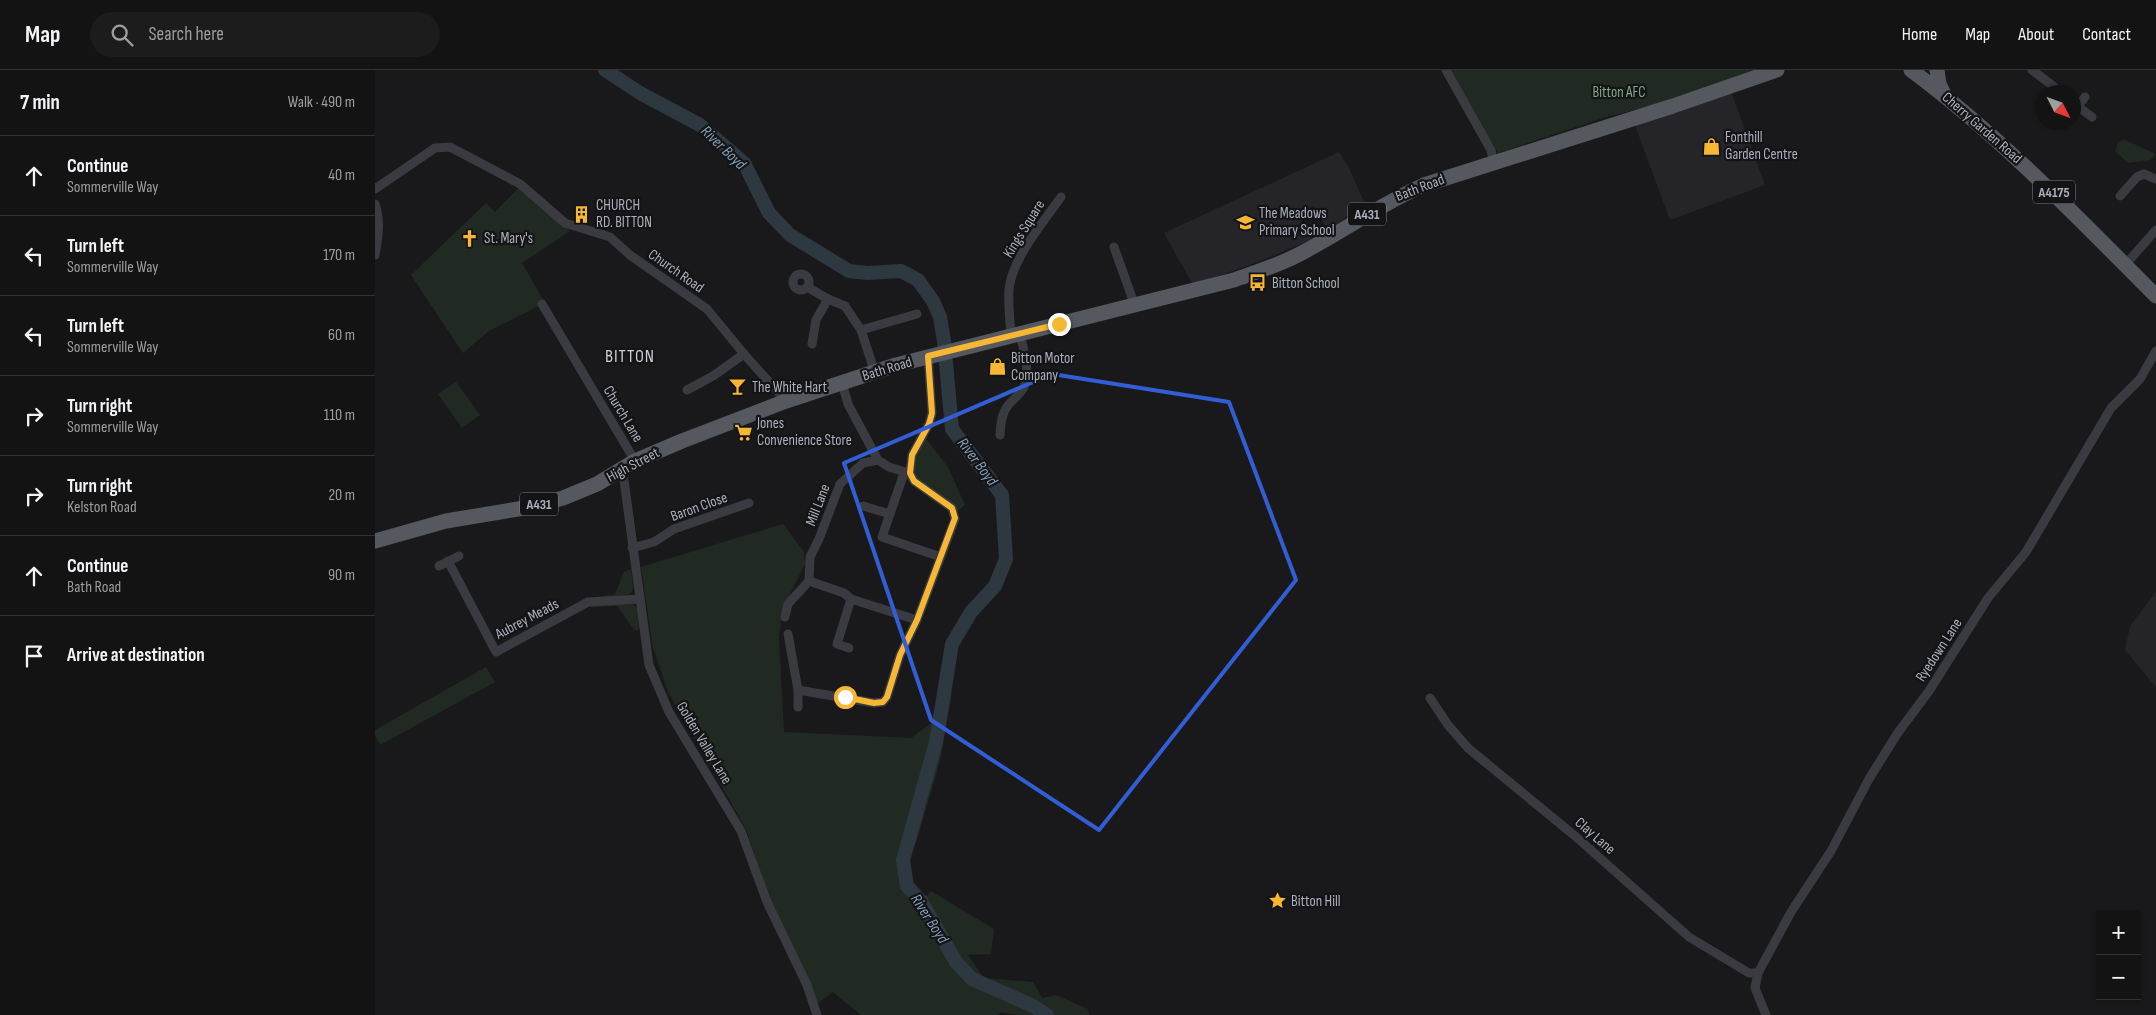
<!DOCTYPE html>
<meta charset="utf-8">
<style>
:root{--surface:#131314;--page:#1c1c1d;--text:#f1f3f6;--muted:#9d9ea0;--line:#323234}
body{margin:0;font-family:"Sofia Sans Condensed",sans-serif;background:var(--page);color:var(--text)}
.controls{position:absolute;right:15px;bottom:15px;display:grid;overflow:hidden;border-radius:0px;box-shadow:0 1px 4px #0004}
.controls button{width:45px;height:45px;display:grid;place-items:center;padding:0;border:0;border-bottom:1px solid var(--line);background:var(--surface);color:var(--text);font:25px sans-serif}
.compass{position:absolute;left:1661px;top:15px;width:45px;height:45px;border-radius:50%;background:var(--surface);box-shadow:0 1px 4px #0004;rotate:132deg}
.stop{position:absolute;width:15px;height:15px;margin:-11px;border:4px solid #f8b635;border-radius:50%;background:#fff}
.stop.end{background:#f8b635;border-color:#fff;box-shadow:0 1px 5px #0008}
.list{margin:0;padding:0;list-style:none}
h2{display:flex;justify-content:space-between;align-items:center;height:65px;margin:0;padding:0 20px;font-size:21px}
h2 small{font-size:16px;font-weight:400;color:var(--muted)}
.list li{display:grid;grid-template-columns:32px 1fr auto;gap:15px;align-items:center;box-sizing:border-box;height:80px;padding:0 20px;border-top:1px solid var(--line)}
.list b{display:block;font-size:19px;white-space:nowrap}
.list p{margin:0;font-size:16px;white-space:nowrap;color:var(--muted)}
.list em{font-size:16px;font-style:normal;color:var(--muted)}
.icon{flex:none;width:28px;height:28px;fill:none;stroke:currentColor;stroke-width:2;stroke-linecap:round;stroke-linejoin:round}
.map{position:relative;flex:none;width:1781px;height:945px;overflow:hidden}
header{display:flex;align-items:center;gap:30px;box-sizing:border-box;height:70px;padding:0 25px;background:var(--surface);border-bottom:1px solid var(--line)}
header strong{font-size:24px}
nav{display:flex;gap:28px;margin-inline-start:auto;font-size:18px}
.search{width:350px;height:45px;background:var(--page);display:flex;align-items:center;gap:12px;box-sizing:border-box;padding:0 18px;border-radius:28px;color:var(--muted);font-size:19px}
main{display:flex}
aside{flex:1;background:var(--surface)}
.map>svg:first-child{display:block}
</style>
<header>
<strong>Map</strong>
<div class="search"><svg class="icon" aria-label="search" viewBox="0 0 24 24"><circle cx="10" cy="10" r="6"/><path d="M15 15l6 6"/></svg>Search here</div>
<nav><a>Home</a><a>Map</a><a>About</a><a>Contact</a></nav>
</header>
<main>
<aside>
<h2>7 min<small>Walk · 490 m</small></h2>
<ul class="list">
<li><svg class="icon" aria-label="ahead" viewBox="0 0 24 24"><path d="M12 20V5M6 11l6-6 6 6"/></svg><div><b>Continue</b><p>Sommerville Way</p></div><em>40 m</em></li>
<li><svg class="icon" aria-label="left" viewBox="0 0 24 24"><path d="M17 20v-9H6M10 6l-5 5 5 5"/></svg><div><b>Turn left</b><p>Sommerville Way</p></div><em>170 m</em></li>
<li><svg class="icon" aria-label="left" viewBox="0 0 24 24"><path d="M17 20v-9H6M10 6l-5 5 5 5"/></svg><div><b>Turn left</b><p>Sommerville Way</p></div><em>60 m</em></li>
<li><svg class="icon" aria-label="right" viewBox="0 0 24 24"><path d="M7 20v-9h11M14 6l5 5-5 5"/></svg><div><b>Turn right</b><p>Sommerville Way</p></div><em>110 m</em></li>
<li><svg class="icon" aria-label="right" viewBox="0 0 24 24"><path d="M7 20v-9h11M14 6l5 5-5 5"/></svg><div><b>Turn right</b><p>Kelston Road</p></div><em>20 m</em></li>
<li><svg class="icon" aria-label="ahead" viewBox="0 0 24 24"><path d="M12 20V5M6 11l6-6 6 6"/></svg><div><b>Continue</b><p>Bath Road</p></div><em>90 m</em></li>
<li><svg class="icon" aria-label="arrive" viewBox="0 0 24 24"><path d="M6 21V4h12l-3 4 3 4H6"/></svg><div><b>Arrive at destination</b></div></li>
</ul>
</aside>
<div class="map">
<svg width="1781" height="945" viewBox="0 0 1781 945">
<rect width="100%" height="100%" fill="#19191b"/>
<!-- built -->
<g fill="#252529">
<path d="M1356 21 1390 115 1295 150 1260 55Z"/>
<path d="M964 82 974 98 990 134 953 160 938 136 922 144 937 169 886 191 818 215 789 163Z"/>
<path d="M1781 522V617L1750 580 1755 556Z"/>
</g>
<!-- green -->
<g fill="#212a22">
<path d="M1076 0H1378L1304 29 1231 47 1123 83Z"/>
<path d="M1748 69 1781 84 1775 90 1753 93 1740 81 1742 75Z"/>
<path d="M143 118 195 161 147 193 170 233 114 261 88 283 36 205 111 133 120 142Z"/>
<path d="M81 312 105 345 87 358 63 324Z"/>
<path d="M548 365 573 397 590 435 580 443 531 409 530 398Z"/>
<path d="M408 454 429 482 430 494 408 538 404 566 409 662 536 668 555 654 571 623H577L565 691 541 773 528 790 532 816 546 831 556 821 619 859 616 884 593 885 609 908 658 912 667 928 681 925 713 939 714 945H642L626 942 622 945H486L458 922 442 934 396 832 371 759 293 622 278 578 266 497Z"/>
<path d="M256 499 258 518 256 523 252 525 227 527V526L240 524 249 502Z"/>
<path d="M258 534 262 539 264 559 260 561 242 536 216 537 215 535Z"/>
<path d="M111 597 120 612 5 675 0 665V660Z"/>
</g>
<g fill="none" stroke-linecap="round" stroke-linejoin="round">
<!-- river -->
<path stroke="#2e3840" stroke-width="14" d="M230 0 265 23 325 55 369 93 394 143 415 165 474 201 493 203 526 201 543 210 558 231 565 247 569 271 577 359 627 425 631 489 620 516 596 542 577 574 561 672 528 790 532 816 546 831 581 892 597 909 656 935 672 945"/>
<!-- minor -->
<g stroke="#3a3b41" stroke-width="9">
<path d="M1071 0 1116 80 1119 94"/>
<path d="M1657 0 1686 22"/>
<path d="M1698 33 1717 47"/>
<path d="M1703 36 1710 27"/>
<path d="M0 119 60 78 75 77 145 114 190 153 235 167 255 185 332 239 369 284 411 331"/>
<path d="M1745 126 1762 107 1769 104 1781 109"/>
<path d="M0 134C6 150 3 168 0 185"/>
<path d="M739 177 760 236"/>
<path d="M1750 195 1781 160"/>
<circle cx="426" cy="212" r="8"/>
<path d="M432 217 453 229 470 236 486 260 500 303"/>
<path d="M167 234 260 391"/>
<path d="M486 260 542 244"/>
<path d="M636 266C635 251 633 234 634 219 637 189 669 151 686 127"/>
<path d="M437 274 441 250 453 229"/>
<path d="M467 313 473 334 503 390 514 397 533 403"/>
<path d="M312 320 338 306 369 284"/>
<path d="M625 365C626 350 627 340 638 330 643 325 648 321 650 314 655 300 648 278 645 264"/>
<path d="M243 401 249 410 274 595 294 642 366 761 392 832 432 915 442 945"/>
<path d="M529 403 507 467 560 485"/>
<path d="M488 436 515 444"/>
<path d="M257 478 279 472 299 459 374 433"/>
<path d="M73 491 121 582 213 532 265 529"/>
<path d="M64 496 84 486"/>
<path d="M434 511 435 487 444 469 465 414 488 393 503 390"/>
<path d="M434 511 469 523 476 529 542 550"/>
<path d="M410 547 413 534 434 511"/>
<path d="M413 564 423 620 499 633 508 632 512 627 525 585 542 550 580 449 577 438 539 411 535 403 537 385 554 354 557 343 553 286"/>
<path d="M474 578 462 574 476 529"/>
<path d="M1055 628 1073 655 1093 678 1200 766 1314 867 1374 903H1383"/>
<path d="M423 637V620"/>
<path d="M1383 903 1416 842 1456 781 1494 709 1522 664 1554 621 1613 528 1651 482 1736 338 1765 309 1781 281"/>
<path d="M1383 903 1380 918 1391 945"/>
</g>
<!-- primary -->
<g stroke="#565860" stroke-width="15">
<path d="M1536 0C1627 68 1701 146 1781 226"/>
<path d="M1562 0 1564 14 1569 24"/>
<path d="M0 471 71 451 155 437 188 428 222 414 260 391 307 371 411 331 521 295 859 210C884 201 910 193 934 179 973 158 1008 133 1049 115L1298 36 1402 0"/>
</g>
</g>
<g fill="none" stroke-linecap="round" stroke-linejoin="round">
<!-- route -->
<path stroke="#f8b635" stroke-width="6" d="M470 627 499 633 508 632 512 627 525 585 542 550 580 448 577 438 539 411 535 403 537 385 554 354 557 343 553 286 684 254"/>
</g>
<!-- marked area -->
<path fill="none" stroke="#325dd4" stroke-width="4" stroke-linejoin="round" d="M677 304 854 332 921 510 724 760 556 650 469 393Z"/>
<!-- icons -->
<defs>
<symbol id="shop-bare" viewBox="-9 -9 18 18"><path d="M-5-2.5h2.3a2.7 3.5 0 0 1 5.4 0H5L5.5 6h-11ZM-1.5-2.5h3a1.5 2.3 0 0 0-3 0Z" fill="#f8b635" stroke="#141416" stroke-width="2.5" paint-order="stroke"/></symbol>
<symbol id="building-bare" viewBox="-9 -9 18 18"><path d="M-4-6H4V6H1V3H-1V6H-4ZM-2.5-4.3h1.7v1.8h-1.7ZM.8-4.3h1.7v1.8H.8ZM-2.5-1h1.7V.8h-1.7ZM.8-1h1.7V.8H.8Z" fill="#f8b635" stroke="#141416" stroke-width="2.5" paint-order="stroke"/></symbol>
<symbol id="school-bare" viewBox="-9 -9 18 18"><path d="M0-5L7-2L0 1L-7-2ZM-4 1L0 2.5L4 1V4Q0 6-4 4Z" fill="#f8b635" stroke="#141416" stroke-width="2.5" paint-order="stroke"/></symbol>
<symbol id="church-bare" viewBox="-9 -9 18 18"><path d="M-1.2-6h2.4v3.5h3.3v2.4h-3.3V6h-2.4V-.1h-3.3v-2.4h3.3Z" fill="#f8b635" stroke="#141416" stroke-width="2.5" paint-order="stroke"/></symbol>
<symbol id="bus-bare" viewBox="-9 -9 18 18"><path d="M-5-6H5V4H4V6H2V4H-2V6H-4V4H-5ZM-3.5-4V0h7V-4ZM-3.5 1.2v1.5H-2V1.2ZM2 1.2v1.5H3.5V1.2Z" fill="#f8b635" stroke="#141416" stroke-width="2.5" paint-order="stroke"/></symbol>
<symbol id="bar-bare" viewBox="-9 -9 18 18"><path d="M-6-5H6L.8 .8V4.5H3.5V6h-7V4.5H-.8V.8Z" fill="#f8b635" stroke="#141416" stroke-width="2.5" paint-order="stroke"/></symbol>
<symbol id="supermarket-bare" viewBox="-9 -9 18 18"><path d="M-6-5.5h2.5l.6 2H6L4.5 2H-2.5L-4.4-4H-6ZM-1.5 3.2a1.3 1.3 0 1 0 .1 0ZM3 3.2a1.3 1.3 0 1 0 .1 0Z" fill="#f8b635" stroke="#141416" stroke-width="2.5" paint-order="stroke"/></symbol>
<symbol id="sight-bare" viewBox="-9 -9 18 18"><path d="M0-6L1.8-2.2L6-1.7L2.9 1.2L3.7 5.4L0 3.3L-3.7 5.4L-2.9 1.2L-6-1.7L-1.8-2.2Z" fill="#f8b635" stroke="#141416" stroke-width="2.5" paint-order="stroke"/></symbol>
</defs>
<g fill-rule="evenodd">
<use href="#shop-bare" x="1324" y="64" width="25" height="25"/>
<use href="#building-bare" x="194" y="132" width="25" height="25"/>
<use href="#school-bare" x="858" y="140" width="25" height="25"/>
<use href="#church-bare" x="82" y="156" width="25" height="25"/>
<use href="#bus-bare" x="870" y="200" width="25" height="25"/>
<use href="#shop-bare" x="610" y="284" width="25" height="25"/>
<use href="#bar-bare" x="350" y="304" width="25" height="25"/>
<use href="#supermarket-bare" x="356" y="350" width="25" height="25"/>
<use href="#sight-bare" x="890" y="818" width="25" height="25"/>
</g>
<g text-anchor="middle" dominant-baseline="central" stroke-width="4.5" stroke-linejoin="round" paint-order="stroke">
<!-- shield labels -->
<g fill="#141416" stroke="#7e818a" stroke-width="1">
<rect x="1658" y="110.5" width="42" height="23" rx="4"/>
<rect x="973" y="132.5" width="38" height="23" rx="4"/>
<rect x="145" y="422.5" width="38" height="23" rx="4"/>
</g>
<g font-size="14" font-weight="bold" fill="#abb0bb">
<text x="1679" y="122">A4175</text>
<text x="992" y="144">A431</text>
<text x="164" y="434">A431</text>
</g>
<!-- park labels -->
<g font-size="15" fill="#82a784" stroke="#141416">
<text x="1244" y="22">Bitton AFC</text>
</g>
<!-- street labels -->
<g font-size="15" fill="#abb0bb" stroke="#141416">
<text transform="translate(1607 58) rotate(41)">Cherry Garden Road</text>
<text transform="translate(1045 118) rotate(-21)">Bath Road</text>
<text transform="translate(649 159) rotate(-58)">Kings Square</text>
<text transform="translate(301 201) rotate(35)">Church Road</text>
<text transform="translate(512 299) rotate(-17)">Bath Road</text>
<text transform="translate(248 344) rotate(59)">Church Lane</text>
<text transform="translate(258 395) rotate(-28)">High Street</text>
<text transform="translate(443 435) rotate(-69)">Mill Lane</text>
<text transform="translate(324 437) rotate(-20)">Baron Close</text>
<text transform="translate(152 549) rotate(-28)">Aubrey Meads</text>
<text transform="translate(1564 580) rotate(-57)">Ryedown Lane</text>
<text transform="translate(329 673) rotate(59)">Golden Valley Lane</text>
<text transform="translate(1220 766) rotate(41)">Clay Lane</text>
</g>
<!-- poi labels -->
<g font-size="15" fill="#abb0bb" stroke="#141416" text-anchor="start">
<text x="1350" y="67">Fonthill<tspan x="1350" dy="17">Garden Centre</tspan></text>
<text x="221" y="135">CHURCH<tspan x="221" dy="17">RD. BITTON</tspan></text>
<text x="884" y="143">The Meadows<tspan x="884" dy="17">Primary School</tspan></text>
<text x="109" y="168">St. Mary's</text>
<text x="897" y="213">Bitton School</text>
<text x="636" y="288">Bitton Motor<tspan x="636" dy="17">Company</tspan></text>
<text x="377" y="317">The White Hart</text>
<text x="382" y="353">Jones<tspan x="382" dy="17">Convenience Store</tspan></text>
<text x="916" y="831">Bitton Hill</text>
</g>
<!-- water labels -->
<g font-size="16" font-style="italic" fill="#829eb7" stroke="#141416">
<text transform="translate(348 78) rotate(44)">River Boyd</text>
<text transform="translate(602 392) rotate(53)">River Boyd</text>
<text transform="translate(554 849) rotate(57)">River Boyd</text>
</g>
<!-- quarter labels -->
<g font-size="18" letter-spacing="1" fill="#cccfd7" stroke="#141416">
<text x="255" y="286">BITTON</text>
</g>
</g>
</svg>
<div class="controls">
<button>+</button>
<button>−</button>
</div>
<svg class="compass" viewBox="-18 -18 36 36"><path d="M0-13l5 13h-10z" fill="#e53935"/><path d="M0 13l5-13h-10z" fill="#9d9ea0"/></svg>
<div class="stop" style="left:470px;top:627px"></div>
<div class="stop end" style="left:684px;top:254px"></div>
</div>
</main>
